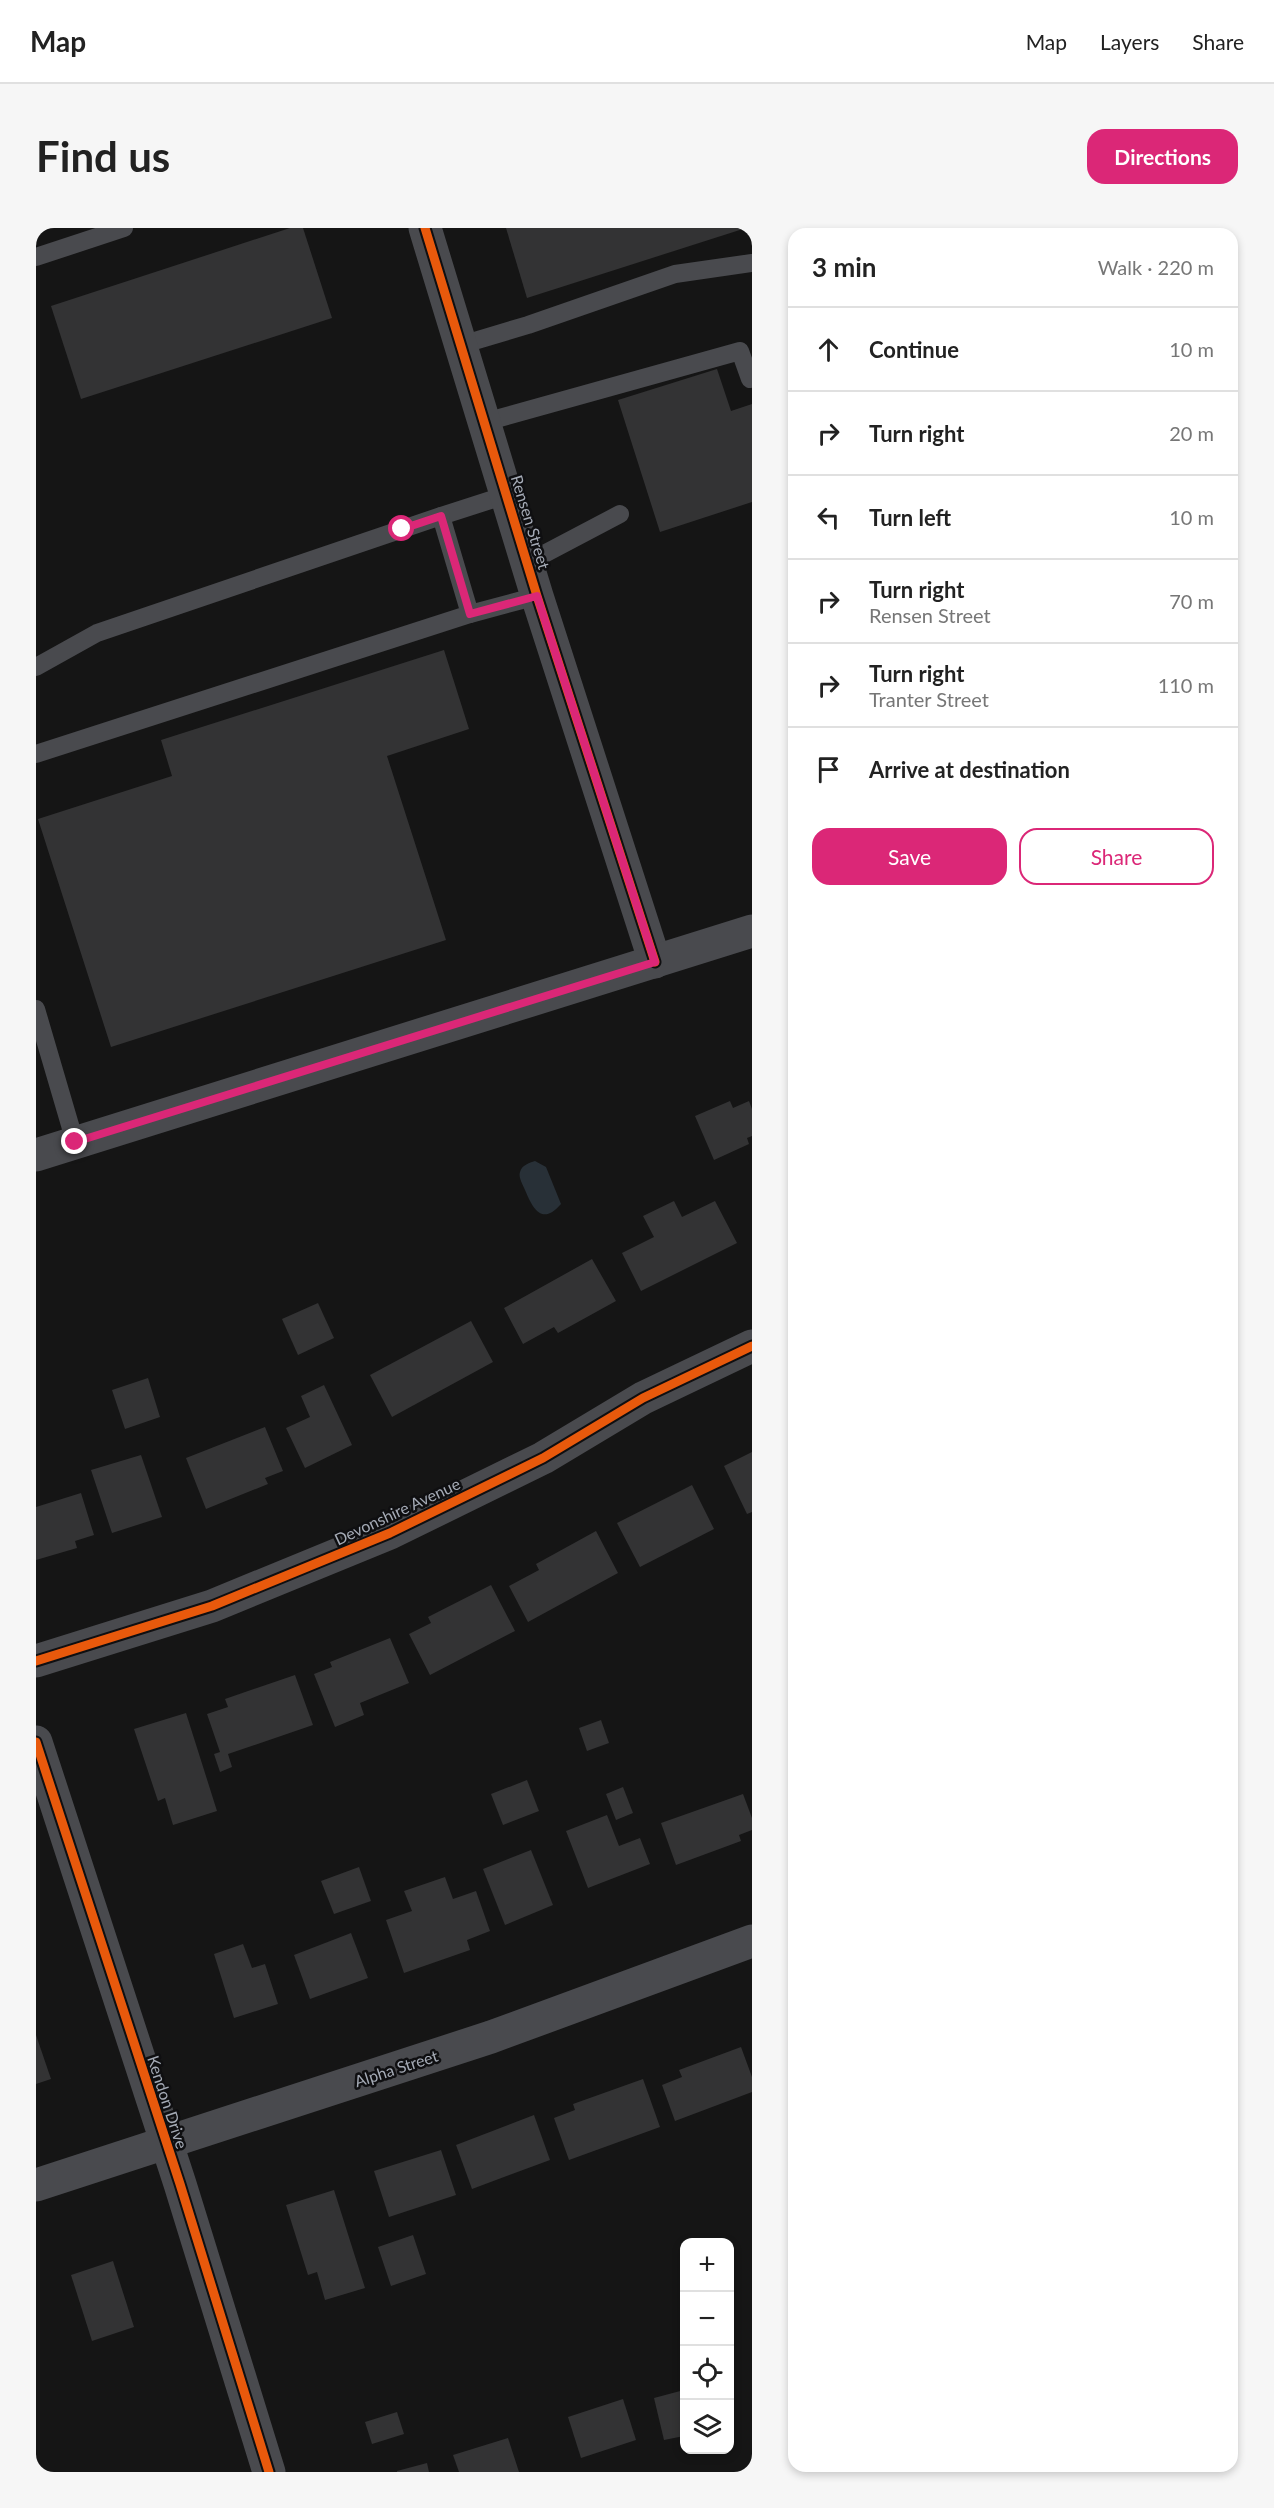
<!DOCTYPE html>
<meta charset="utf-8">
<style>
:root{--surface:#fff;--page:#f6f6f6;--text:#222;--muted:#767676;--line:#e0e0e0;--accent:#db2777}
body{margin:0;font-family:Lato,sans-serif;background:var(--page);color:var(--text)}
.controls{position:absolute;right:18px;bottom:18px;display:grid;overflow:hidden;border-radius:12px;box-shadow:0 3px 9px #0003}
.controls button{width:54px;height:54px;display:grid;place-items:center;padding:0;border:0;border-bottom:2px solid var(--line);background:var(--surface);color:var(--text);font:30px sans-serif}
.stop{position:absolute;width:18px;height:18px;margin:-14px;border:4px solid #db2777;border-radius:50%;background:#fff}
.stop.end{background:#db2777;border-color:#fff;box-shadow:0 2px 6px #0008}
.list{margin:0;padding:0;list-style:none}
h2{display:flex;justify-content:space-between;align-items:center;height:78px;margin:0;padding:0 24px;font-size:26px}
h2 small{font-size:20px;font-weight:400;color:var(--muted)}
.list li{display:grid;grid-template-columns:39px 1fr auto;gap:18px;align-items:center;box-sizing:border-box;height:84px;padding:0 24px;border-top:2px solid var(--line)}
.list b{display:block;font-size:22px;white-space:nowrap}
.list p{margin:0;font-size:20px;white-space:nowrap;color:var(--muted)}
.list em{font-size:20px;font-style:normal;color:var(--muted)}
.actions{display:flex;gap:12px;padding:18px 24px}
.actions a{flex:1;padding:14px 0;border:2px solid var(--accent);border-radius:18px;text-align:center;font-size:21px;color:var(--accent)}
.actions .main{background:var(--accent);color:#fff}
.icon{flex:none;width:33px;height:33px;fill:none;stroke:currentColor;stroke-width:2;stroke-linecap:round;stroke-linejoin:round}
.map{position:relative;flex:none;width:716px;height:2244px;overflow:hidden;border-radius:18px}
header{display:flex;align-items:center;gap:36px;box-sizing:border-box;height:84px;padding:0 30px;background:var(--surface);border-bottom:2px solid var(--line)}
header strong{font-size:28px}
nav{display:flex;gap:33px;margin-inline-start:auto;font-size:21px}
.intro{display:flex;align-items:center;justify-content:space-between;box-sizing:border-box;height:144px;padding:0 36px}
h1{margin:0;font-size:42px}
.button{padding:15px 27px;border-radius:18px;background:var(--accent);color:#fff;font-size:21px;font-weight:700}
main{display:flex;gap:36px;padding:0 36px}
aside{flex:1;background:var(--surface);border-radius:18px;box-shadow:0 3px 9px #0003}
.map>svg:first-child{display:block}
</style>
<header>
<strong>Map</strong>
<nav><a>Map</a><a>Layers</a><a>Share</a></nav>
</header>
<div class="intro"><h1>Find us</h1><a class="button">Directions</a></div>
<main>
<div class="map">
<svg width="716" height="2244" viewBox="0 0 716 2244">
<rect width="100%" height="100%" fill="#151515"/>
<!-- water -->
<path fill="#283037" d="M499 933 510 939 525 976C506 998 497 981 489 962 487 957 482 949 484 944 486 937 493 935 499 933Z"/>
<!-- building -->
<g fill="#333334">
<path d="M254 0H267L296 90 45 171 15 78Z"/>
<path d="M470 0H710L491 70Z"/>
<path d="M681 141 695 183 716 176V274L624 304 582 172Z"/>
<path d="M408 422 433 501 351 528 410 712 75 819 2 591 136 548 125 512Z"/>
<path d="M694 873 697 880 713 873 716 881V908L711 910 713 916 678 932 659 888Z"/>
<path d="M638 973 646 989 679 973 701 1015 605 1063 586 1025 618 1009 607 988Z"/>
<path d="M556 1031 580 1073 522 1105 518 1099 487 1116 468 1080Z"/>
<path d="M282 1075 298 1110 262 1127 246 1091Z"/>
<path d="M435 1093 457 1134 356 1189 334 1147Z"/>
<path d="M112 1150 124 1189 89 1201 76 1162Z"/>
<path d="M288 1157 316 1217 269 1240 250 1200 274 1189 265 1168Z"/>
<path d="M229 1199 247 1243 229 1250 232 1256 170 1281 150 1230Z"/>
<path d="M716 1224V1284L711 1286 688 1238Z"/>
<path d="M105 1227 126 1289 76 1305 55 1242Z"/>
<path d="M656 1257 678 1301 604 1339 581 1295Z"/>
<path d="M45 1265 58 1307 39 1313 41 1320 0 1332V1279Z"/>
<path d="M560 1303 582 1345 492 1394 473 1358 503 1342 500 1336Z"/>
<path d="M455 1357 479 1403 394 1447 373 1406 395 1395 392 1389Z"/>
<path d="M354 1410 373 1455 324 1475 328 1487 299 1499 278 1446 296 1439 294 1434Z"/>
<path d="M259 1447 277 1497 192 1526 196 1539 184 1544 178 1526 184 1524 171 1486 192 1479 189 1471Z"/>
<path d="M150 1485 181 1583 137 1597 129 1570 122 1573 98 1501Z"/>
<path d="M565 1492 573 1515 551 1523 543 1500Z"/>
<path d="M491 1552 503 1583 467 1597 455 1566Z"/>
<path d="M587 1559 597 1585 580 1592 570 1566Z"/>
<path d="M707 1566 716 1590V1602L703 1607 705 1613 640 1637 625 1595Z"/>
<path d="M571 1587 583 1618 604 1610 614 1636 552 1660 530 1603Z"/>
<path d="M495 1622 517 1677 469 1697 447 1641Z"/>
<path d="M323 1639 335 1673 298 1686 285 1653Z"/>
<path d="M409 1649 417 1671 440 1663 454 1703 431 1712 434 1722 368 1745 350 1692 376 1683 368 1663Z"/>
<path d="M315 1705 332 1750 274 1771 258 1727Z"/>
<path d="M207 1716 216 1740 229 1736 242 1776 198 1790 178 1726Z"/>
<path d="M0 1807 15 1851 0 1856Z"/>
<path d="M705 1819 716 1849V1864L639 1893 626 1857 646 1849 643 1842Z"/>
<path d="M607 1851 624 1899 533 1932 518 1890 539 1882 537 1876Z"/>
<path d="M498 1887 514 1932 436 1961 420 1917Z"/>
<path d="M405 1922 420 1967 353 1989 338 1943Z"/>
<path d="M298 1962 329 2060 289 2072 281 2044 272 2047 250 1977Z"/>
<path d="M377 2007 390 2046 355 2058 342 2019Z"/>
<path d="M77 2033 98 2099 56 2113 35 2047Z"/>
<path d="M648 2162V2208L628 2212 618 2170Z"/>
<path d="M587 2171 600 2212 545 2230 532 2189Z"/>
<path d="M361 2184 368 2206 336 2216 329 2194Z"/>
<path d="M472 2210 483 2244H423L417 2227Z"/>
<path d="M391 2235 393 2244H361V2243Z"/>
</g>
<g fill="none" stroke-linecap="round" stroke-linejoin="round">
<!-- service -->
<g stroke="#494a4e" stroke-width="18">
<path d="M0 29 88 0"/>
<path d="M425 117 492 97 639 46 716 35"/>
<path d="M449 194 704 123 714 151 716 150"/>
<path d="M470 267 405 288 434 386 501 368"/>
<path d="M491 335 584 286"/>
<path d="M0 439 61 405 405 288"/>
<path d="M0 526 434 386"/>
<path d="M0 781 39 914"/>
</g>
<!-- minor -->
<g stroke="#494a4e" stroke-width="33">
<path d="M389 0 501 368 619 734"/>
<path d="M0 927 716 703"/>
<path d="M0 1433 176 1378 354 1305 507 1230 607 1170 716 1118"/>
<path d="M0 1514 144 1956 233 2244"/>
<path d="M0 1957 455 1809 716 1713"/>
</g>
<defs>
<g id="cycleway">
<path d="M389 0 501 368 619 734"/>
<path d="M0 1433 176 1378 354 1305 507 1230 607 1170 716 1118"/>
<path d="M0 1514 144 1956 233 2244"/>
</g>
</defs>
<!-- cycleway casing -->
<use href="#cycleway" stroke="#0f0f11" stroke-width="13"/>
<!-- cycleway -->
<use href="#cycleway" stroke="#e8590c" stroke-width="9"/>
</g>
<g fill="none" stroke-linecap="round" stroke-linejoin="round">
<!-- route -->
<path stroke="#db2777" stroke-width="8" d="M39 914 619 734 501 368 434 386 405 288 366 301"/>
</g>
<g text-anchor="middle" dominant-baseline="central" stroke-width="5" stroke-linejoin="round" paint-order="stroke">
<!-- street labels -->
<g font-size="16" fill="#a5abb6" stroke="#0f0f11">
<text transform="translate(495 294) rotate(73)">Rensen Street</text>
<text transform="translate(361 1283) rotate(-25)">Devonshire Avenue</text>
<text transform="translate(360 1840) rotate(-18)">Alpha Street</text>
<text transform="translate(132 1874) rotate(72)">Kendon Drive</text>
</g>
</g>
</svg>
<div class="controls">
<button>+</button>
<button>−</button>
<button><svg class="icon" aria-label="locate" viewBox="0 0 24 24"><circle cx="12" cy="12" r="6"/><path d="M12 2v4M12 18v4M2 12h4M18 12h4"/></svg></button>
<button><svg class="icon" aria-label="layers" viewBox="0 0 24 24"><path d="M12 4l9 5-9 5-9-5zM3 14l9 5 9-5"/></svg></button>
</div>
<div class="stop" style="left:366px;top:301px"></div>
<div class="stop end" style="left:39px;top:914px"></div>
</div>
<aside>
<h2>3 min<small>Walk · 220 m</small></h2>
<ul class="list">
<li><svg class="icon" aria-label="ahead" viewBox="0 0 24 24"><path d="M12 20V5M6 11l6-6 6 6"/></svg><div><b>Continue</b></div><em>10 m</em></li>
<li><svg class="icon" aria-label="right" viewBox="0 0 24 24"><path d="M7 20v-9h11M14 6l5 5-5 5"/></svg><div><b>Turn right</b></div><em>20 m</em></li>
<li><svg class="icon" aria-label="left" viewBox="0 0 24 24"><path d="M17 20v-9H6M10 6l-5 5 5 5"/></svg><div><b>Turn left</b></div><em>10 m</em></li>
<li><svg class="icon" aria-label="right" viewBox="0 0 24 24"><path d="M7 20v-9h11M14 6l5 5-5 5"/></svg><div><b>Turn right</b><p>Rensen Street</p></div><em>70 m</em></li>
<li><svg class="icon" aria-label="right" viewBox="0 0 24 24"><path d="M7 20v-9h11M14 6l5 5-5 5"/></svg><div><b>Turn right</b><p>Tranter Street</p></div><em>110 m</em></li>
<li><svg class="icon" aria-label="arrive" viewBox="0 0 24 24"><path d="M6 21V4h12l-3 4 3 4H6"/></svg><div><b>Arrive at destination</b></div></li>
</ul>
<div class="actions"><a class="main">Save</a><a>Share</a></div>
</aside>
</main>
